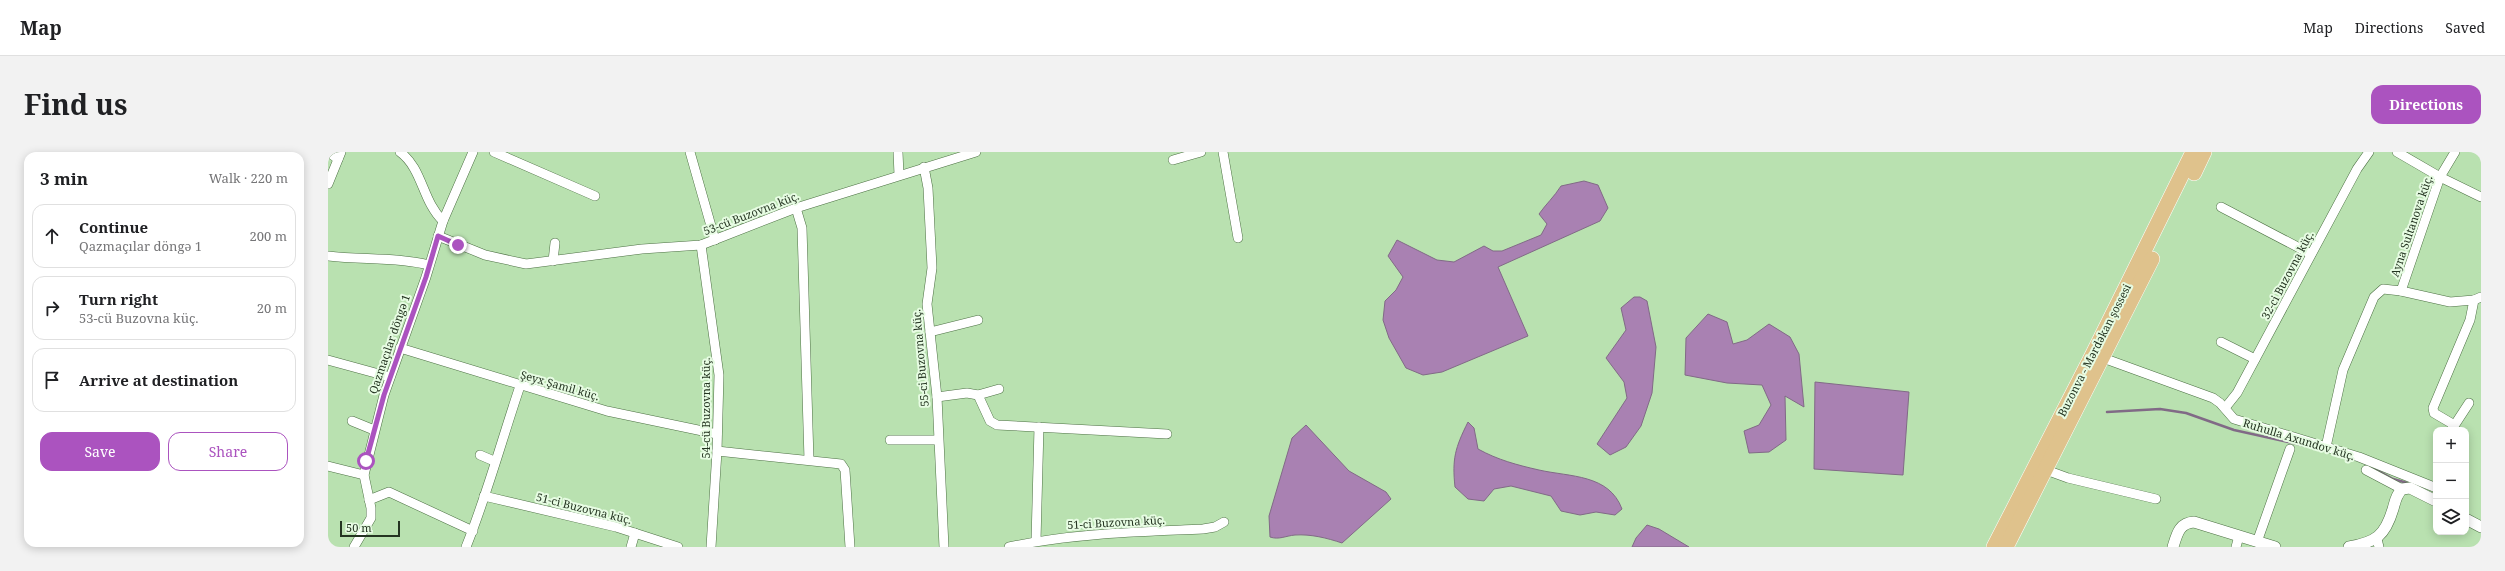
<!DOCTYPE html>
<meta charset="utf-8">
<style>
:root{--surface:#fff;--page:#f2f2f2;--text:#202124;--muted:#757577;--line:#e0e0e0;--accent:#ab53bf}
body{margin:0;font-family:"Noto Serif",serif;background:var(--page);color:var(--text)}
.controls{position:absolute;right:12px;bottom:12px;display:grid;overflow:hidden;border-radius:8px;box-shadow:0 2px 10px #0003}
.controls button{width:36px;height:36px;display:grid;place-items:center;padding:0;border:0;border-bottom:1px solid var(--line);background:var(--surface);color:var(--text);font:20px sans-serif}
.scale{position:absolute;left:12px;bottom:10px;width:60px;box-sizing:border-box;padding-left:4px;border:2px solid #243421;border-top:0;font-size:11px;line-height:14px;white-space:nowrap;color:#243421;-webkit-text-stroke:3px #e7fce3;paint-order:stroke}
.stop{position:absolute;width:12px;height:12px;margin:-9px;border:3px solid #ab53bf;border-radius:50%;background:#fff}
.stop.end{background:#ab53bf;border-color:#fff;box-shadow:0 1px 4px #0008}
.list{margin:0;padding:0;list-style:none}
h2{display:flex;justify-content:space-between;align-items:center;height:52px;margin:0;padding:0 16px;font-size:17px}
h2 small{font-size:13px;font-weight:400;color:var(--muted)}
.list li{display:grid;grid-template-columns:26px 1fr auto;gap:12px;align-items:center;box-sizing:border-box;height:64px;margin:0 8px 8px;padding:0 8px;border:1px solid var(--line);border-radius:12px}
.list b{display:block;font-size:15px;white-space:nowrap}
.list p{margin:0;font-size:13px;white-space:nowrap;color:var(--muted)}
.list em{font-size:13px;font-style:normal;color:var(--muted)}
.actions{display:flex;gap:8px;padding:12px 16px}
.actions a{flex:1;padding:9px 0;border:1px solid var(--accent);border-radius:12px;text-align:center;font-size:14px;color:var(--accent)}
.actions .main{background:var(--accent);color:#fff}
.icon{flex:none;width:22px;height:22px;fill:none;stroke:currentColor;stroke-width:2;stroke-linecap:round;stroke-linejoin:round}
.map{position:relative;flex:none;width:2153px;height:395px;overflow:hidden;border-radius:12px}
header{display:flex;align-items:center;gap:24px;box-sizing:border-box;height:56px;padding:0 20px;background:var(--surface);border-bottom:1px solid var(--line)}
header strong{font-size:19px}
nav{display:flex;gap:22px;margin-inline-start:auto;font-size:14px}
.intro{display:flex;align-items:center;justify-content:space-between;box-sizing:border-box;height:96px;padding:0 24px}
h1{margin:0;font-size:28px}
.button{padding:10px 18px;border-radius:12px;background:var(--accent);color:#fff;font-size:14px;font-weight:700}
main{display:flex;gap:24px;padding:0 24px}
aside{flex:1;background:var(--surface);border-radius:12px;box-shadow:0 2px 10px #0003}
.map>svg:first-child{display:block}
</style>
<header>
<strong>Map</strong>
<nav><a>Map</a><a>Directions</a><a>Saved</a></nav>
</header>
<div class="intro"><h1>Find us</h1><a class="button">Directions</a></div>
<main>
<aside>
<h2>3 min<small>Walk · 220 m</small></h2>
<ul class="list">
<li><svg class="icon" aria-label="ahead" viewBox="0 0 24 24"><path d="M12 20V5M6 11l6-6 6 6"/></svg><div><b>Continue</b><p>Qazmaçılar döngə 1</p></div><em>200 m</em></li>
<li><svg class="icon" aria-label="right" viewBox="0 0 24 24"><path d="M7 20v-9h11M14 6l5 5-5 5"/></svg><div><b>Turn right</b><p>53-cü Buzovna küç.</p></div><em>20 m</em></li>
<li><svg class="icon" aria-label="arrive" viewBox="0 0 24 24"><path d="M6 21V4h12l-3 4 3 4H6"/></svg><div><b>Arrive at destination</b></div></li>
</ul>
<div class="actions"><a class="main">Save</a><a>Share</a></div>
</aside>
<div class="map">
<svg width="2153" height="395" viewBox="0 0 2153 395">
<rect width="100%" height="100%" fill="#b9e1b0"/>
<!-- water -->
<g fill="#a981b2" stroke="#816a86">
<path d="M1256 29 1270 33 1280 56 1272 69 1170 115 1200 184 1114 220 1095 223 1078 216 1061 186 1055 168 1057 149 1068 138 1075 125 1060 104 1069 88 1109 108 1126 110 1156 94 1165 99H1174L1213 83 1219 72 1211 62C1218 52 1226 45 1233 34Z"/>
<path d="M1306 145H1312L1319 149 1328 195 1324 241 1313 274 1298 295 1282 303 1269 292 1299 246 1296 230 1278 206 1298 178 1293 156Z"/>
<path d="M1380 162 1399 170 1405 192 1419 188 1441 172 1462 185 1471 202 1476 255 1457 244 1458 288 1441 300 1421 301 1416 279 1431 273 1443 253 1434 233 1399 231 1357 223 1358 186Z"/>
<path d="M1487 230 1581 240 1575 323 1486 317Z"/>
<path d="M1140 270 1146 276 1150 297C1170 308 1189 313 1211 318 1242 325 1281 322 1294 357L1287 363 1268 360 1252 363 1233 359 1223 344 1183 334 1166 337 1156 349 1140 347 1127 335C1124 307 1127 296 1140 270Z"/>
<path d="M978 273 1021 319 1058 340 1063 347 1014 391C999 386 983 382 967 383 957 384 951 388 942 385L941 364 964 286Z"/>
<path d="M1319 373 1331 377 1361 395H1304L1308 386Z"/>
</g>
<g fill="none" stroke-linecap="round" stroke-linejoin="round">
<!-- stream -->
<g stroke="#816a86" stroke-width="2.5">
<path d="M1779 260 1832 257 1858 261 1906 278 1987 296"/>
<path d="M2038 312 2065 327 2094 335"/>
</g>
<defs>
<g id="minor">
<path d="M0 0 10 7"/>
<path d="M72 0C95 17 94 49 115 69"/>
<path d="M166 0 267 44"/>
<path d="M362 0 387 88"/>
<path d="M570 0 571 23"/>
<path d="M895 0 910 86"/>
<path d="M2069 0 2112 25 2153 45"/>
<path d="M845 8 873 0"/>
<path d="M596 15 600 36 604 116 599 152 609 245 616 395"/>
<path d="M0 32 13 0"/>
<path d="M1893 55 1983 102"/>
<path d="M468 56 474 76 481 308"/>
<path d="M110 84 157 103 198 112 314 97 373 93 468 56 648 0"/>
<path d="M373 93 391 223 389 299 383 395"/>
<path d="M0 104C33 108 69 105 101 113"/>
<path d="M225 109 227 91"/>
<path d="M2073 139 2122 150 2146 148"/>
<path d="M602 180 650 168"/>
<path d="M1893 190 1927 207"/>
<path d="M72 196 279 259 389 282"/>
<path d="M1775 206 1885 246 1892 251 1906 267 2031 305 2106 335"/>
<path d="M0 208 62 225"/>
<path d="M650 243 671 237"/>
<path d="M609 245 639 241 650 243 662 269 669 273 839 282"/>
<path d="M1897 256 1909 241 2029 17 2041 0"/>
<path d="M24 269 46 278"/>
<path d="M2126 274 2141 251"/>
<path d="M2127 278 2123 271 2106 261 2105 256 2142 168 2146 148 2153 145"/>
<path d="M562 288H609"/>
<path d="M1998 295 2015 218 2046 145 2055 137 2073 139 2112 25 2127 0"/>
<path d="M389 299 513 312 517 318 522 395"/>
<path d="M152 303 166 309"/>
<path d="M0 314 36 323"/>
<path d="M1718 318 1740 326 1828 347"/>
<path d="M2038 318 2074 337"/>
<path d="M156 344 288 375 350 395"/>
<path d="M41 348 61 340 145 379"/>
<path d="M2049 387 2051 395"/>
<path d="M708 389 711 275"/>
<path d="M1929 390 1962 297"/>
<path d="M26 395 43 366V356L36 323 56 243 98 125 115 69 145 0"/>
<path d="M138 395C159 343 174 287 192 234"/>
<path d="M303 395 307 381"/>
<path d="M681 395C745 381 810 380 875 377L887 375 896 370"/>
<path d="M1908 395 1911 384"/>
</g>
<g id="tertiary">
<path d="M2138 367 2153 375"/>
<path d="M1845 395C1849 382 1851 371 1866 370L1947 395"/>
<path d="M2021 395C2048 390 2057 384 2065 357 2067 350 2068 343 2074 337L2082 336 2108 349"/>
</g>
<g id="primary">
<path d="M1866 21 1876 0"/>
<path d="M1666 395 1765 202 1865 0"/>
<path d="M1678 395 1824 107"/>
</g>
</defs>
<!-- minor casing -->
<use href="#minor" stroke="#4d7144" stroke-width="10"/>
<!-- tertiary casing -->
<use href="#tertiary" stroke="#4d7144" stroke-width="12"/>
<!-- primary casing -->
<use href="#primary" stroke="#fff" stroke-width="16"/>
<!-- minor -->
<use href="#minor" stroke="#fff" stroke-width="9"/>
<!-- tertiary -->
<use href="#tertiary" stroke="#fff" stroke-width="11"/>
<!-- primary -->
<use href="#primary" stroke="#dfc28c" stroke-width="15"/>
</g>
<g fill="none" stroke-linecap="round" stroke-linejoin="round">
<!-- route -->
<path stroke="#ab53bf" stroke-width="5" d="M38 309 56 243 98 125 110 84 130 93"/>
</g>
<g text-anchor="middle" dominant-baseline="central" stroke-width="4" stroke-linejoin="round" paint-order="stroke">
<!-- street labels -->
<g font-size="11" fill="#243421" stroke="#e7fce3">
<text transform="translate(423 61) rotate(-21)">53-cü Buzovna küç.</text>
<text transform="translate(2083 74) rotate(-71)">Ayna Sultanova küç.</text>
<text transform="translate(1959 123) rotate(-62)">32-ci Buzovna küç.</text>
<text transform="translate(61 192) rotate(-71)">Qazmaçılar döngə 1</text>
<text transform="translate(1766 198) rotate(-63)">Buzonva - Mərdəkan şossesi</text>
<text transform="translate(592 206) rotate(-95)">55-ci Buzovna küç.</text>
<text transform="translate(232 233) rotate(16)">Şeyx Şamil küç.</text>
<text transform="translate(377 256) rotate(-90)">54-cü Buzovna küç.</text>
<text transform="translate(1971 287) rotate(17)">Ruhulla Axundov küç.</text>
<text transform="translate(256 356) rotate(14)">51-ci Buzovna küç.</text>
<text transform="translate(788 370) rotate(-3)">51-ci Buzovna küç.</text>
</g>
</g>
</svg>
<div class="controls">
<button>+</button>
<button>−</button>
<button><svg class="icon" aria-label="layers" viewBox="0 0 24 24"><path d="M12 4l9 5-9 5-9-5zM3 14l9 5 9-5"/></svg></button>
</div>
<div class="scale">50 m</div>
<div class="stop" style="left:38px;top:309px"></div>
<div class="stop end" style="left:130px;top:93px"></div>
</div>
</main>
